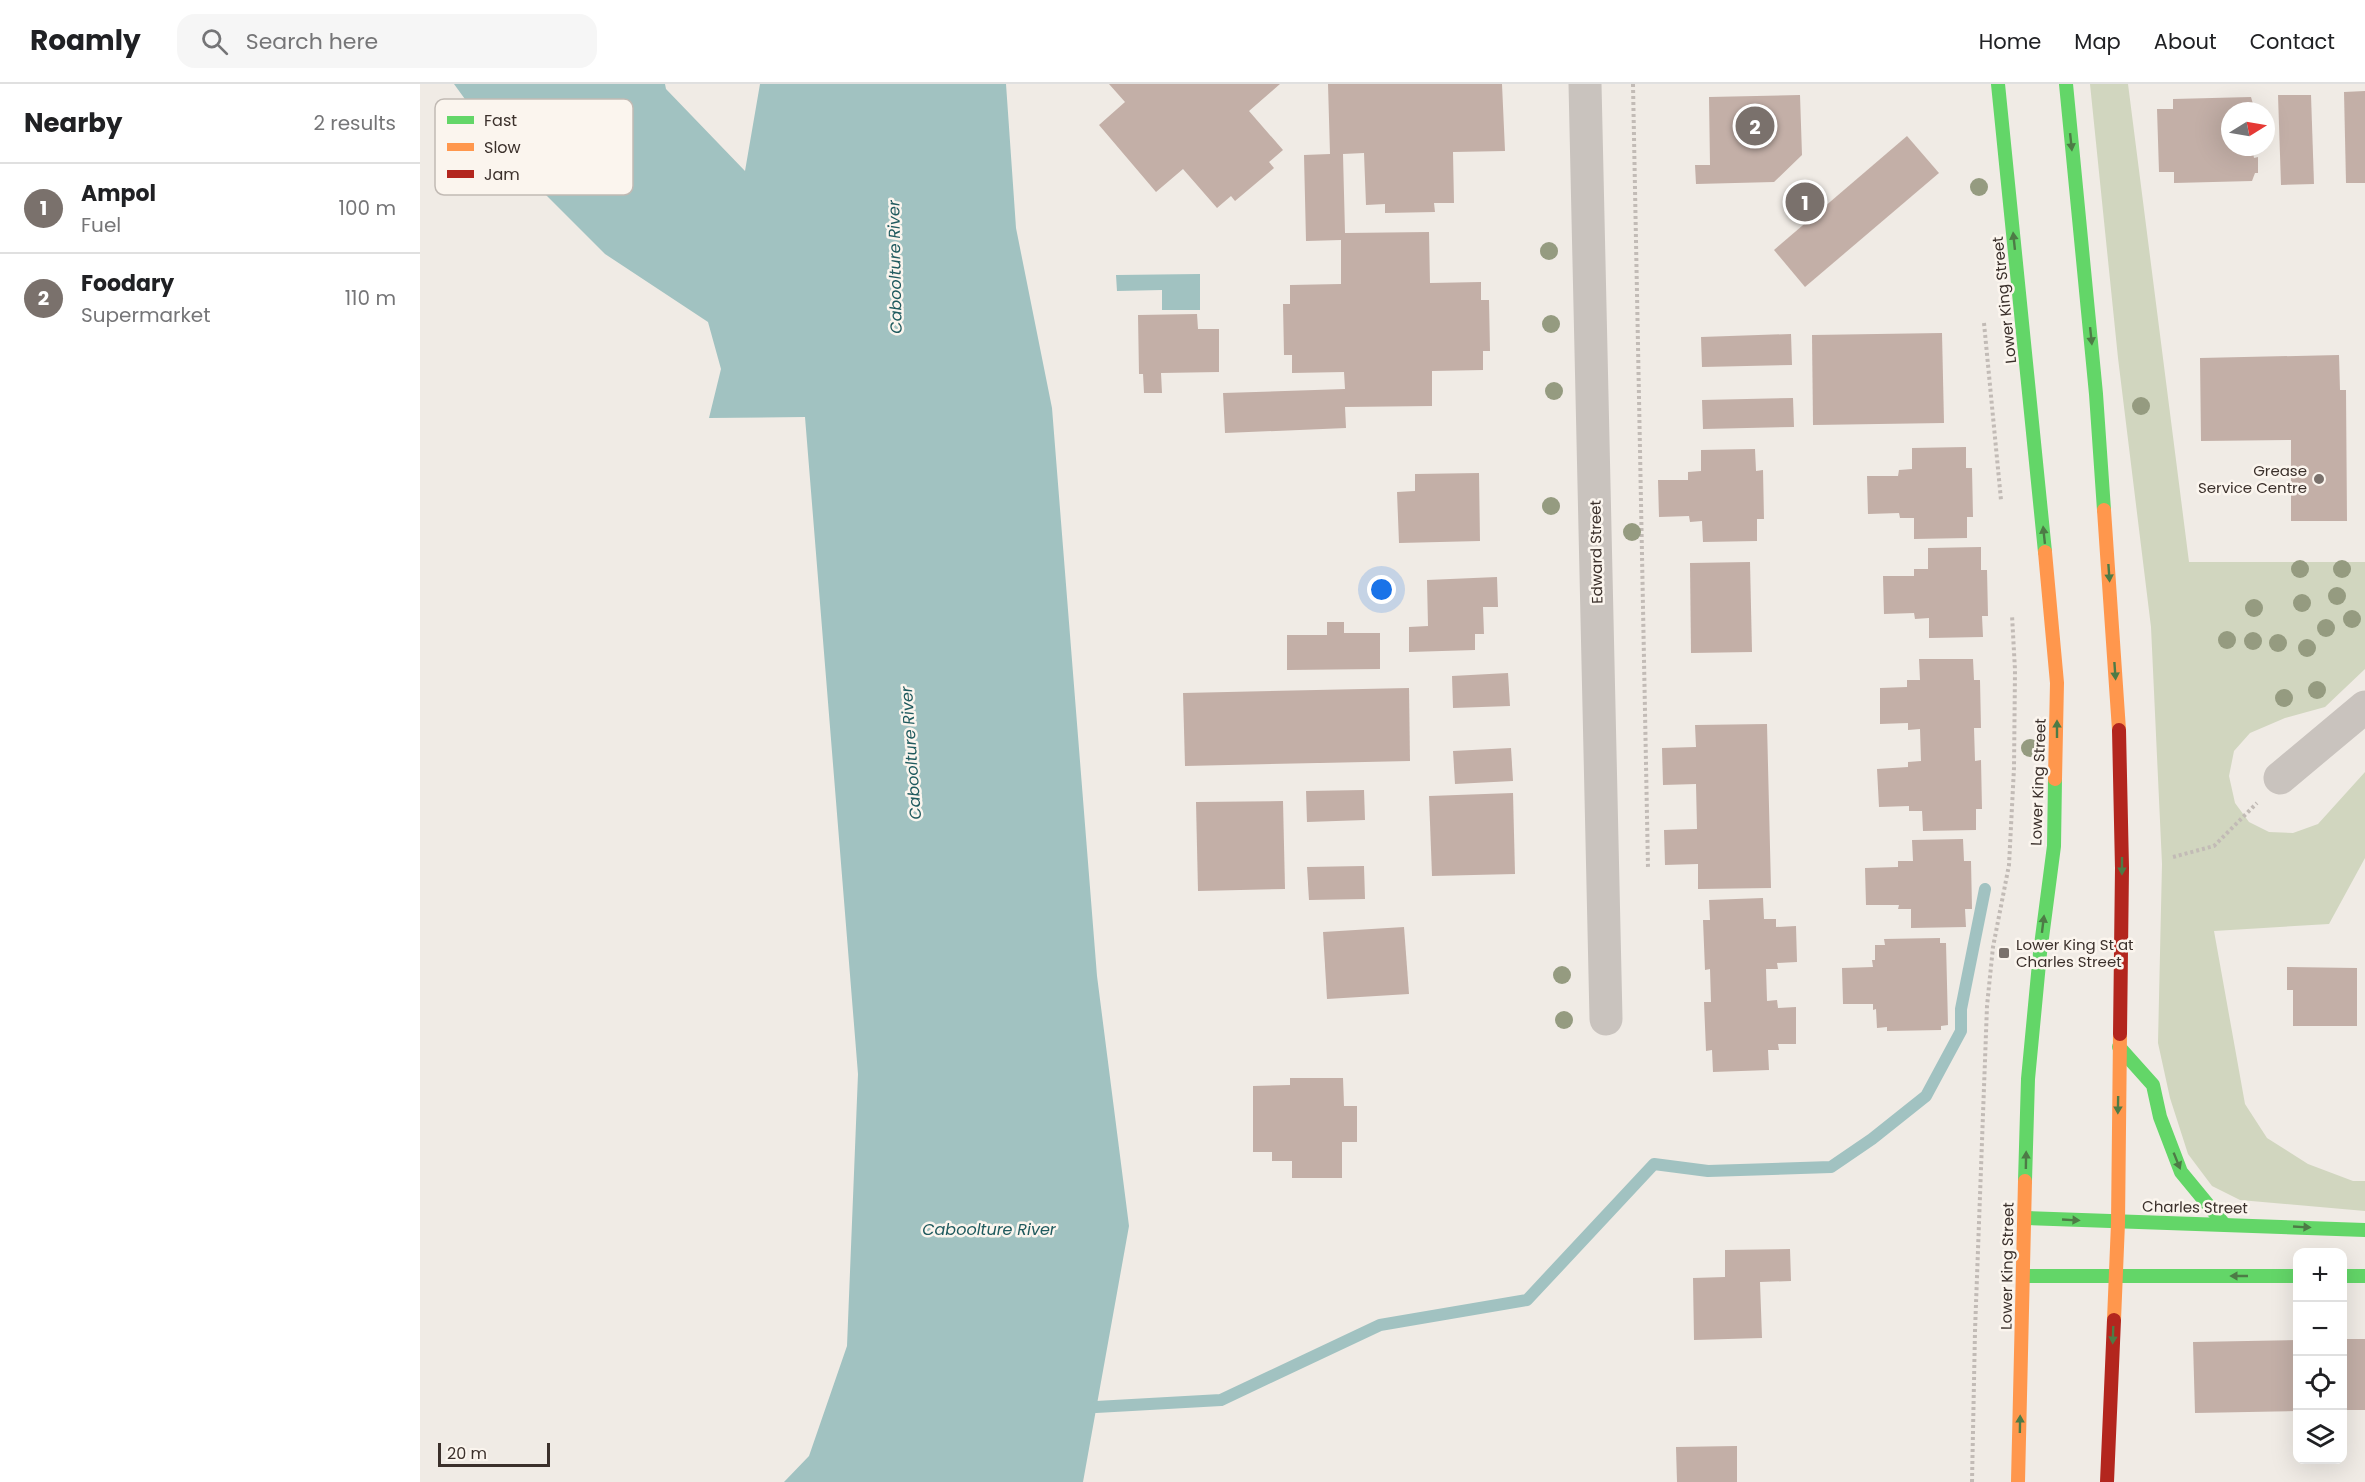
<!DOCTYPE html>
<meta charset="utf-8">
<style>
:root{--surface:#fff;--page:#f6f6f6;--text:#202124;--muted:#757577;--line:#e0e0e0;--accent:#7a716c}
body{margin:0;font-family:Poppins,sans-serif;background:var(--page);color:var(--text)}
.controls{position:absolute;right:18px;bottom:18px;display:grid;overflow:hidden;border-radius:12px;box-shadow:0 6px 24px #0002}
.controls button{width:54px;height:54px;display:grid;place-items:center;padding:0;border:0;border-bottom:2px solid var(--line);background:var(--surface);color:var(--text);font:30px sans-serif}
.compass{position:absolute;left:1801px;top:18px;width:54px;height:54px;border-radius:50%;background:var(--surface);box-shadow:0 6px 24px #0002;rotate:79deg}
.scale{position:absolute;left:18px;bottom:15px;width:112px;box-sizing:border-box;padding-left:6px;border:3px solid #3b302b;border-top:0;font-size:16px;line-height:21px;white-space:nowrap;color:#3b302b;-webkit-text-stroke:4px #fbf5ee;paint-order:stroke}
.you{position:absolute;left:962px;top:506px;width:21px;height:21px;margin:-15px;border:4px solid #fff;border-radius:50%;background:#1a73e8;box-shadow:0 0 0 9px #1a73e833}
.badge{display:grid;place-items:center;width:39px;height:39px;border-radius:50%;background:var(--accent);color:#fff;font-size:20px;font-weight:700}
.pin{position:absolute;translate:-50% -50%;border:3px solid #fff;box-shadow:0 2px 6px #0006}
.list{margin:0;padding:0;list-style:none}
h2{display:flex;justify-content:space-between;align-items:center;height:78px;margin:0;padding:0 24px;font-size:26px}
h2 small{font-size:20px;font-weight:400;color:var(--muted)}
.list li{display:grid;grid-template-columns:39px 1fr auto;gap:18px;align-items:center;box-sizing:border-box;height:90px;padding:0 24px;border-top:2px solid var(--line)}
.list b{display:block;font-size:22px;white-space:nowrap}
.list p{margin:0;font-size:20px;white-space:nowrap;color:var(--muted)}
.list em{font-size:20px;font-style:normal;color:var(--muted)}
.icon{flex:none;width:33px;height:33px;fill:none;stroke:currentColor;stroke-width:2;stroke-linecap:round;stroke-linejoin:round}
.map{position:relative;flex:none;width:1945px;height:1398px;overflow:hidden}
header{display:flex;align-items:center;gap:36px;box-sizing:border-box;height:84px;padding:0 30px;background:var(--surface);border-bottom:2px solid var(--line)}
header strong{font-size:28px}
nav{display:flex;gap:33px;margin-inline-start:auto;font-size:21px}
.search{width:420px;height:54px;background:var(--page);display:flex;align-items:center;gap:15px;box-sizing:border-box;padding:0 21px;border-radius:18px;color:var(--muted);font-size:22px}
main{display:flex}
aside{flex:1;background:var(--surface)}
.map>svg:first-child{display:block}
</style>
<header>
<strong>Roamly</strong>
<div class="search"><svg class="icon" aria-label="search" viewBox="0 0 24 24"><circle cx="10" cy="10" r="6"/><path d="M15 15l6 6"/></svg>Search here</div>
<nav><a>Home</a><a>Map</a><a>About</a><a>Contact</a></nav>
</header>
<main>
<aside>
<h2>Nearby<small>2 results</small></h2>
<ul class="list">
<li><span class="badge">1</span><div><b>Ampol</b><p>Fuel</p></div><em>100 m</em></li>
<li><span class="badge">2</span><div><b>Foodary</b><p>Supermarket</p></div><em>110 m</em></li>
</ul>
</aside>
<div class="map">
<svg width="1945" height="1398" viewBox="0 0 1945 1398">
<rect width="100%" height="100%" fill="#f0ebe5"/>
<!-- green -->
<path fill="#d1d6bf" d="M1670 0H1708L1769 478H1945V585L1905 623 1865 634 1830 649 1814 667 1809 692 1815 719 1829 738 1849 748 1873 749 1898 740 1945 688V774L1909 840 1794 847 1825 1020 1847 1054 1888 1080 1933 1097H1945V1127L1820 1116 1792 1102 1768 1070 1750 1014 1738 959 1742 780 1731 543 1698 274Z"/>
<!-- water -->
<g fill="#a1c2c1">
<path d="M34 0H245L246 5 325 87 340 0H586L596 144 632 324 677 892 709 1142 663 1398H364L389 1372 427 1262 438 990 385 333 289 334 301 285 288 238 185 170 84 69Z"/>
<path d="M780 190V226H742V206L697 207 696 191Z"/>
</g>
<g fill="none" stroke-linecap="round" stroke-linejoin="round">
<!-- stream -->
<path stroke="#a1c2c1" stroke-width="12" d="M676 1323 801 1316 960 1241 1107 1216 1234 1080 1288 1087 1411 1083 1452 1055 1506 1012 1541 947V925L1565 805"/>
</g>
<!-- building -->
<g fill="#c3afa7">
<path d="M689 0H860L829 27 863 66 849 78 854 84 815 117 811 112 797 124 763 85 736 108 679 41 705 18Z"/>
<path d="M908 0H1082L1085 67 1033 68 1034 119H1014L1015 128 965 129V120L946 121 944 69 923 70 925 149 1009 148 1010 199 1061 198V216H1069L1070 267H1063V286L1012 287V322L925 323 926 344 805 349 803 309 925 305 924 288 872 289V271H864L863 220H870V201L921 200V156L886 157 884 71 910 70Z"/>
<path d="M1945 7V99H1926L1924 8Z"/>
<path d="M1380 11 1382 71 1354 98 1276 100 1275 81H1290L1289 13Z"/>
<path d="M1858 11H1891L1894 100 1861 101Z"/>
<path d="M1831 13 1833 20H1837V27H1810V63H1832L1834 74 1838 73V89H1835L1832 97 1754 99V88H1739L1737 25H1753V15Z"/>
<path d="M1487 52 1519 89 1385 203 1354 166Z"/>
<path d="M777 230 778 245H799V288L741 289 742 309H724L723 290H719L718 231Z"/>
<path d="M1522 249 1524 339 1393 341 1392 251Z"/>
<path d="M1371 250 1372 281 1282 283 1281 253Z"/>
<path d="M1919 271 1920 306H1926L1927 437H1871V356L1781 357 1780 274Z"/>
<path d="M1373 314 1374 343 1283 345 1282 316Z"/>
<path d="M1546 363V384H1552L1553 433H1547V454L1494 455V434H1480L1479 429 1448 430 1447 392H1478L1479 386 1492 385V364Z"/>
<path d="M1335 365 1336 387 1343 386 1344 435H1337V457L1283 458 1282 437 1270 438 1269 432 1239 433 1238 396H1268V388L1281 387V366Z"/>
<path d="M1059 389 1060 457 979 459 977 408 995 407V390Z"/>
<path d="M1561 463V486H1567L1568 532H1562L1563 553 1509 554V534L1495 535 1494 529 1464 530 1463 492H1494V485H1508V464Z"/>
<path d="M1330 478 1332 568 1271 569 1270 479Z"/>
<path d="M1077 493 1078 523H1063L1064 550H1055V566L989 568V543L1008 542 1007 496Z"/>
<path d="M907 538H924V549H960V585L867 586V551H907Z"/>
<path d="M1499 575H1553L1554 596H1560L1561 644H1554L1555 677 1561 676 1562 725H1556V746L1503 747 1502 727H1489V722L1459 723 1457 685 1488 683V678L1501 677 1500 645 1488 646V639L1460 640V604L1487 603V596H1500Z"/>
<path d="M1088 589 1090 622 1033 624 1032 592Z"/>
<path d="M989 604 990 677 765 682 763 609Z"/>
<path d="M1347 640 1351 804 1278 805V780L1245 781 1244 746 1277 745 1276 700 1243 701 1242 664 1276 663 1275 641Z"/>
<path d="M1091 664 1093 697 1035 700 1033 667Z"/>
<path d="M944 706 945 736 887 738 886 707Z"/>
<path d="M1093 709 1095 790 1012 792 1009 712Z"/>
<path d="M863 717 865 805 778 807 776 718Z"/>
<path d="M1543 755 1544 777H1551L1552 825H1545L1546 843 1491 844V825H1478L1479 821H1446L1445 784 1478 783V777H1493L1492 756Z"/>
<path d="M944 782 945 815 889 816 887 783Z"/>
<path d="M1343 814 1344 835H1356V843L1376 842 1377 878 1357 879 1358 885H1346L1347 917 1357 916 1358 924 1376 923V960H1358L1359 966H1348L1349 986 1293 988 1292 966 1286 967 1284 918H1291L1290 885 1285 886 1283 836H1290L1289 816Z"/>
<path d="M984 843 989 910 907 915 903 848Z"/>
<path d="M1520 854V859H1526L1528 941 1521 942V946L1467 947V943L1457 944 1456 925 1453 926V920H1423L1422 884 1453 883 1452 876H1455V861H1465L1464 855Z"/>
<path d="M1867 883 1937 884V942H1873V906H1867Z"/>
<path d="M870 994H923L924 1022H937V1058H922V1094H872V1077H852V1068H833V1002L870 1001Z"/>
<path d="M1370 1165 1371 1197 1340 1198 1342 1254 1274 1256 1273 1194 1305 1193V1166Z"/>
<rect x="1922" y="1255" width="23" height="71"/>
<path d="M1878 1256V1327L1775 1329 1773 1258Z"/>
<path d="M1317 1362V1398H1257L1256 1363Z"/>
</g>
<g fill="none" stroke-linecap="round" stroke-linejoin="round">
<!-- path -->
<g stroke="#c2bbb6" stroke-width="4" stroke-dasharray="3 3" stroke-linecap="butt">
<path d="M1213 0 1228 784"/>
<path d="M1564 239 1581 416"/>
<path d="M1753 773 1794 762 1837 719"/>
<path d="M1552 1398 1555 1247 1567 922 1573 863 1589 781 1594 684 1595 586 1592 531"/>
</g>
<!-- street -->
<g stroke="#c9c3be" stroke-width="33">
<path d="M1165 0 1186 935"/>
<path d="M1860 694 1945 623"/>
</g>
<!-- fast -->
<g stroke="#63d668" stroke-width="14">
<path d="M1578 0 1625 468"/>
<path d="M1646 0 1676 310 1684 426"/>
<path d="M1699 963 1733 1001 1740 1033 1761 1088 1803 1139"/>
<path d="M1605 1097 1608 995 1620 869 1634 762 1635 695"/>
<path d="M1605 1134 1945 1146"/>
<path d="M1603 1192H1878"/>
<path d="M1922 1192H1945"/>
</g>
<!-- slow -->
<g stroke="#ff974d" stroke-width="14">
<path d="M1684 426 1699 646"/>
<path d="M1625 468 1637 599 1635 695"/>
<path d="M1694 1236 1698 1139 1700 950"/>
<path d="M1598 1398 1605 1097"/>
</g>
<!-- jam -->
<g stroke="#b3261e" stroke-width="14">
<path d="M1699 646 1702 784 1700 950"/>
<path d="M1687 1398 1694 1236"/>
</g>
</g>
<!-- trees -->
<g fill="#959b80">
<circle cx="1559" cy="103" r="9"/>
<circle cx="1129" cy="167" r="9"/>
<circle cx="1131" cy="240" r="9"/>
<circle cx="1134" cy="307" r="9"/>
<circle cx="1721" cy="322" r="9"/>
<circle cx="1131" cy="422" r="9"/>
<circle cx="1212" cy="448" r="9"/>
<circle cx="1880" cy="485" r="9"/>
<circle cx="1922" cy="485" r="9"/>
<circle cx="1917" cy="512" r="9"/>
<circle cx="1882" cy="519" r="9"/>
<circle cx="1834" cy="524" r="9"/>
<circle cx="1932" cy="535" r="9"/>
<circle cx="1906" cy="544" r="9"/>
<circle cx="1807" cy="556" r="9"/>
<circle cx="1833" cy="557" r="9"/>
<circle cx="1858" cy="559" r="9"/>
<circle cx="1887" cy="564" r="9"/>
<circle cx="1897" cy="606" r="9"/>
<circle cx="1864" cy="614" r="9"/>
<circle cx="1610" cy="664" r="9"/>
<circle cx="1142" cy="891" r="9"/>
<circle cx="1144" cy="936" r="9"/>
</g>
<!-- one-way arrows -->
<defs><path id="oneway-solid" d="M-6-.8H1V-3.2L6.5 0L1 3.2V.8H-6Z" transform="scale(1.5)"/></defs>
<g fill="#4d7b46">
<use href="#oneway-solid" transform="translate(1651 58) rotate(84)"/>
<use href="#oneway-solid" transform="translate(1594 157) rotate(-96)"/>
<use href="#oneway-solid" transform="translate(1671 252) rotate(84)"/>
<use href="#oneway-solid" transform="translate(1624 451) rotate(-96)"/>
<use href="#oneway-solid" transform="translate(1689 489) rotate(86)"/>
<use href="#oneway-solid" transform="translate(1695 587) rotate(86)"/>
<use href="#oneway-solid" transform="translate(1637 645) rotate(-90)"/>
<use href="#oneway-solid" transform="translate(1702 782) rotate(90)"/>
<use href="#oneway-solid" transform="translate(1623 840) rotate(-83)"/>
<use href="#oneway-solid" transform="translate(1698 1021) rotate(91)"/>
<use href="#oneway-solid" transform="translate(1606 1076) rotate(-89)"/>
<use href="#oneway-solid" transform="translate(1757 1077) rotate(68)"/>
<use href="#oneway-solid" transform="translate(1651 1136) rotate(3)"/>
<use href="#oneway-solid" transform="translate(1882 1143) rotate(3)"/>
<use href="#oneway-solid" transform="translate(1819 1192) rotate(-180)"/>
<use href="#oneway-solid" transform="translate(1693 1251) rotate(92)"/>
<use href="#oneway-solid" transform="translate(1600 1340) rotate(-89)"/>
</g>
<!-- markers -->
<g fill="#7a716c" stroke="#fbf5ee" stroke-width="2">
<circle cx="1899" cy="395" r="6"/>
<rect x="1578" y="863" width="12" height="12" rx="3"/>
</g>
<g text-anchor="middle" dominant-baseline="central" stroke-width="5" stroke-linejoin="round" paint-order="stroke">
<!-- street labels -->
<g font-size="15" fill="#3b302b" stroke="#fbf5ee">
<text transform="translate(1584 216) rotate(-96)">Lower King Street</text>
<text transform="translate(1176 468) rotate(-91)">Edward Street</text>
<text transform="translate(1618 698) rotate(-88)">Lower King Street</text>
<text transform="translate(1775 1123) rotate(1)">Charles Street</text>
<text transform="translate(1587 1182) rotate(-89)">Lower King Street</text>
</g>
<!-- poi labels -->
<g font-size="15" fill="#3b302b" stroke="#fbf5ee" text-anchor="end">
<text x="1887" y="386">Grease<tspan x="1887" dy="17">Service Centre</tspan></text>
<text x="1596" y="860" text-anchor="start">Lower King St at<tspan x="1596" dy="17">Charles Street</tspan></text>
</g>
<!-- water labels -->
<g font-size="16" font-style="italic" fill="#1f5a5e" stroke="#fbf5ee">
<text transform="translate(475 183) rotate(-91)">Caboolture River</text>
<text transform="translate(491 669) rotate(-94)">Caboolture River</text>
<text x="569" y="1145">Caboolture River</text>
</g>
</g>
<!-- legend -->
<rect x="15" y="15" width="198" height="96" rx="9" fill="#fbf5ee" stroke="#c1bab4" stroke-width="1.5"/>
<rect x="27" y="32" width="27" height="8" fill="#63d668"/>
<rect x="27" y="59" width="27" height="8" fill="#ff974d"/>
<rect x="27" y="86" width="27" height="8" fill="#b3261e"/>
<g font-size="16" fill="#3b302b">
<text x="64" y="42">Fast</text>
<text x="64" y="69">Slow</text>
<text x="64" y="96">Jam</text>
</g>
</svg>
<div class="controls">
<button>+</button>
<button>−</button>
<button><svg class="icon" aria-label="locate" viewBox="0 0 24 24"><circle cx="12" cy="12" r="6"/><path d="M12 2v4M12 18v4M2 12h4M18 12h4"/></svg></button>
<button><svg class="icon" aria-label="layers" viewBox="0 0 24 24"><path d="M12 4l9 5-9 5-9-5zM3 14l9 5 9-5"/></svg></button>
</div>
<svg class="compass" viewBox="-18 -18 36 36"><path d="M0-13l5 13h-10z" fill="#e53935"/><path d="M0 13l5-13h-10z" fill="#757577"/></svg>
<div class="scale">20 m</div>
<div class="you"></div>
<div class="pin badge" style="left:1385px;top:118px">1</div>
<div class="pin badge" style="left:1335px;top:42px">2</div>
</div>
</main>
